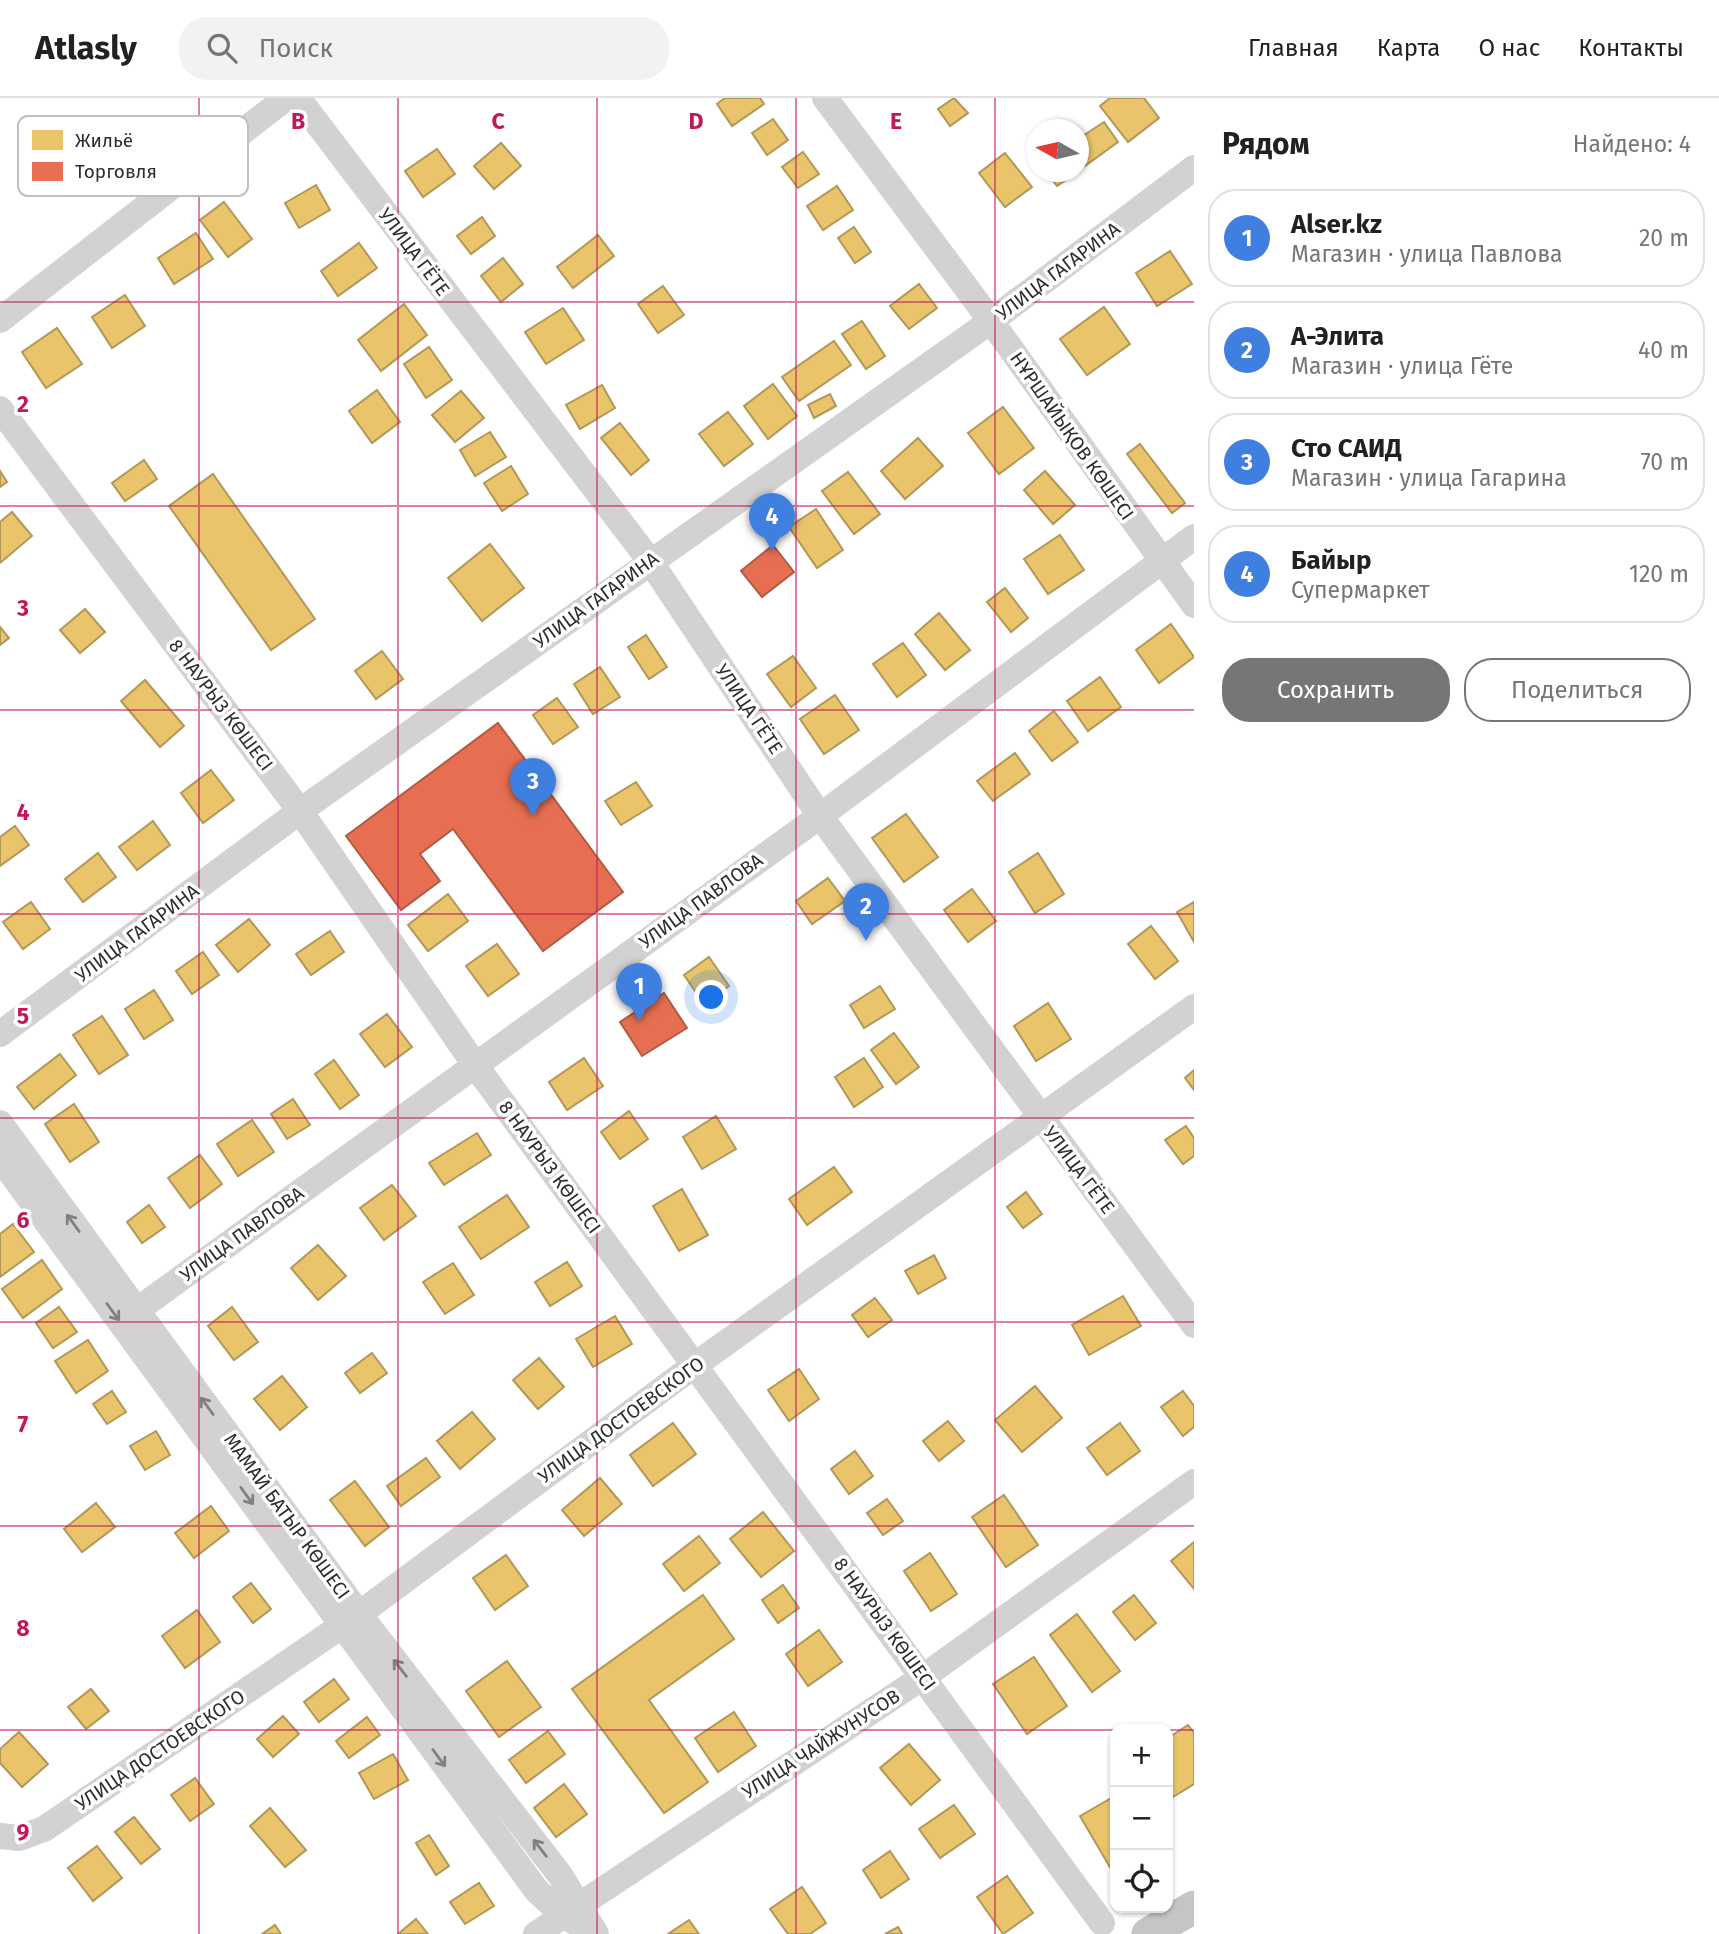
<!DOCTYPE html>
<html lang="ru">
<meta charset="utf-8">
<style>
:root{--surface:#fff;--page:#f2f2f2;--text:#202124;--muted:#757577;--line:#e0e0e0;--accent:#767676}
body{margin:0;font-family:"Fira Sans",sans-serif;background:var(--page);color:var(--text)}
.controls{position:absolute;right:21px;bottom:21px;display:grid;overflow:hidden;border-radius:14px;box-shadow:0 2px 5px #0004}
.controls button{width:63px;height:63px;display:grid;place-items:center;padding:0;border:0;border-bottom:2px solid var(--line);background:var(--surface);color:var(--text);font:35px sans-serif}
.compass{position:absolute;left:1026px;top:21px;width:63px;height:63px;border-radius:50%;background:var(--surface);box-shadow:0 2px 5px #0004;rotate:278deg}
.you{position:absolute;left:712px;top:900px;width:24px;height:24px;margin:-18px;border:5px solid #fff;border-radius:50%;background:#1a73e8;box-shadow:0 0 0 10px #1a73e833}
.badge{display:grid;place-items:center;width:46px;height:46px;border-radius:50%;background:var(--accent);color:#fff;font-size:23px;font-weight:700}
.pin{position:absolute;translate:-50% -58px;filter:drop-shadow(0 2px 4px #0008)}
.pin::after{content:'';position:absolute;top:37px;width:24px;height:21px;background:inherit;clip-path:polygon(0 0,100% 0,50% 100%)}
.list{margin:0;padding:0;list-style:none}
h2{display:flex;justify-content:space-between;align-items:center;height:91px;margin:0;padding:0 28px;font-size:30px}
h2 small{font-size:23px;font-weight:400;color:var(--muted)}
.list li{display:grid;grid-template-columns:46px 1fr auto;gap:21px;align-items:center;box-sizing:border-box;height:98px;margin:0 14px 14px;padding:0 14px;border:2px solid var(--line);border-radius:28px}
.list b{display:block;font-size:26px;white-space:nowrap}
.list p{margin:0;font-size:23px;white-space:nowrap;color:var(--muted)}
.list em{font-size:23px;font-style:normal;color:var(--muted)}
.actions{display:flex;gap:14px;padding:21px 28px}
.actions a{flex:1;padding:16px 0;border:2px solid var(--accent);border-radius:28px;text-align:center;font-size:24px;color:var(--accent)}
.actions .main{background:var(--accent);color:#fff}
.icon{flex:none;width:38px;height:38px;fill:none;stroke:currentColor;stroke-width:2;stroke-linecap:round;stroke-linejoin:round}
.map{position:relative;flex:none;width:1194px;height:1836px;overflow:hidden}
header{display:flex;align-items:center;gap:42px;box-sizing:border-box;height:98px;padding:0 35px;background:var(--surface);border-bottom:2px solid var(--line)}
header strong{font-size:33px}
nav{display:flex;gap:38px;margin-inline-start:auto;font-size:24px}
.search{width:490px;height:63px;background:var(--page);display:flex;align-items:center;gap:18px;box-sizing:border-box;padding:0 24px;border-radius:28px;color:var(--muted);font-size:26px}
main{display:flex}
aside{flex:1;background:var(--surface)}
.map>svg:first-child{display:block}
</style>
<header>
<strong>Atlasly</strong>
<div class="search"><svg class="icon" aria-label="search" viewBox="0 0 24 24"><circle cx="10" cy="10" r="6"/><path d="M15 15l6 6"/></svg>Поиск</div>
<nav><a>Главная</a><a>Карта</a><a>О нас</a><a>Контакты</a></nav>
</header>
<main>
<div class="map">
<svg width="1194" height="1836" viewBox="0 0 1194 1836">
<rect width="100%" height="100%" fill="#fff"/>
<!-- homes -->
<g fill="#e9c46a" stroke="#b19758" stroke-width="2">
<path d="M725 0H760L764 6 732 28 717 6Z"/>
<path d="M954 0 968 15 950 28 938 11Z"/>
<path d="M1110 0H1144L1159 20 1128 44 1100 8Z"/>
<path d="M773 21 788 42 767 57 752 35Z"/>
<path d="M1104 24 1118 44 1078 73V41Z"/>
<path d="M501 45 521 68 494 91 474 68Z"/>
<path d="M437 51 455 76 423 99 405 73Z"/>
<path d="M803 54 819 76 798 90 782 69Z"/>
<path d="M1005 55 1032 89 1005 109 979 75Z"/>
<path d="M1046 74H1078L1057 88Z"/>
<path d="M316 87 330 112 299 130 285 105Z"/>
<path d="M837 88 853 112 823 132 807 108Z"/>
<path d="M224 104 252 141 228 159 200 122Z"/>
<path d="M482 119 495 138 471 156 457 138Z"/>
<path d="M854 129 871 154 855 165 838 140Z"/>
<path d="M196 135 213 161 174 186 158 160Z"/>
<path d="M598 137 614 158 573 190 557 169Z"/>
<path d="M359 145 377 170 338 198 321 173Z"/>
<path d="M1170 153 1192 186 1157 208 1136 175Z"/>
<path d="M503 160 523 186 501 204 481 178Z"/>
<path d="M919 186 937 210 909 231 890 208Z"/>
<path d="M663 188 684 217 658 235 638 206Z"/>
<path d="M125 197 145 228 112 250 92 219Z"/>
<path d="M404 206 427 237 381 273 358 242Z"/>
<path d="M1104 209 1130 246 1087 277 1060 241Z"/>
<path d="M563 210 584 242 546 266 525 234Z"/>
<path d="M862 223 885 258 866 271 842 236Z"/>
<path d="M57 230 82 266 46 290 22 254Z"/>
<path d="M834 243 851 267 799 303 782 279Z"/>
<path d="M429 249 452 282 426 300 404 266Z"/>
<path d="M773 286 797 318 768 341 744 308Z"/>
<path d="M602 287 615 310 580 331 566 307Z"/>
<path d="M377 292 400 324 372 345 349 313Z"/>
<path d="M461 293 484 320 455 344 432 317Z"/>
<path d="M830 296 836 308 814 320 808 307Z"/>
<path d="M1003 309 1034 350 999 376 968 335Z"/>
<path d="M728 314 753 346 724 368 699 336Z"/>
<path d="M620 325 649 362 631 377 601 340Z"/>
<path d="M490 334 506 359 475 378 460 352Z"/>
<path d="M918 340 943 368 905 401 881 373Z"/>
<path d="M1140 346 1185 405 1172 415 1127 356Z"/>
<path d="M144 362 157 381 125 403 112 385Z"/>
<path d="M511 368 528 396 502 413 484 385Z"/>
<path d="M0 373 7 384 0 389Z"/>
<path d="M1045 373 1075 407 1053 426 1024 392Z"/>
<path d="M848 374 880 416 854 436 822 393Z"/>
<path d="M213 376 315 521 271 552 169 408Z"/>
<path d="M816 411 843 452 817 470 789 429Z"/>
<path d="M12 414 32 438 0 465V424Z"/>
<path d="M1060 437 1084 472 1048 496 1024 461Z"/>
<path d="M490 446 524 490 482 523 448 480Z"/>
<path d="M1005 490 1028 520 1011 534 987 504Z"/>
<path d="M85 511 105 534 80 555 60 532Z"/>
<path d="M939 515 970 552 945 572 915 536Z"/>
<path d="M1171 526 1194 559 1159 585 1136 552Z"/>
<path d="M0 529 9 540 0 547Z"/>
<path d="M646 537 667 569 649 581 628 549Z"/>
<path d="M903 545 926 577 897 599 873 566Z"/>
<path d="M382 553 403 581 376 601 355 573Z"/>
<path d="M793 558 816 590 791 609 767 576Z"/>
<path d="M600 569 620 599 593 616 574 586Z"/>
<path d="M1100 579 1121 609 1088 633 1067 603Z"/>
<path d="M145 582 184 628 160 649 121 603Z"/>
<path d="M835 597 859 632 824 656 800 621Z"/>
<path d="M557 600 578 629 553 646 533 617Z"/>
<path d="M1054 613 1078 644 1052 663 1029 633Z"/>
<path d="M1015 655 1030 676 993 703 977 683Z"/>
<path d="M211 672 234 702 203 725 181 695Z"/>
<path d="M636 684 652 708 621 727 605 703Z"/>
<path d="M906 716 938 759 904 784 872 740Z"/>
<path d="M153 723 170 747 137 772 119 749Z"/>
<path d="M15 728 29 747 0 768V739Z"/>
<path d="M98 755 116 779 83 804 65 781Z"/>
<path d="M1038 755 1064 796 1035 815 1009 774Z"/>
<path d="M828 780 845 803 812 826 796 803Z"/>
<path d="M972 791 996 823 968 844 944 812Z"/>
<path d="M448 796 468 823 428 853 408 827Z"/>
<path d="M31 804 50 831 23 851 3 824Z"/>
<path d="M1194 804V844L1177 814Z"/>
<path d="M249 821 270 847 238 874 216 847Z"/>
<path d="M1151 828 1178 863 1155 881 1128 846Z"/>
<path d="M330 833 344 854 311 877 296 856Z"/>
<path d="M497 846 519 876 488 898 466 868Z"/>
<path d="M203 854 219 877 192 896 176 873Z"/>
<path d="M709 859 729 888 704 906 684 877Z"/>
<path d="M880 888 895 911 864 930 850 907Z"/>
<path d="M154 892 173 922 144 941 125 911Z"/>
<path d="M1048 905 1071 941 1036 963 1014 928Z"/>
<path d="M387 916 412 949 385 969 360 936Z"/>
<path d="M102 918 128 957 99 976 73 937Z"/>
<path d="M894 935 919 969 896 986 871 952Z"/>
<path d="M60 956 76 977 34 1011 17 989Z"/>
<path d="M584 960 603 988 567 1012 549 984Z"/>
<path d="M864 960 883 989 854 1009 835 979Z"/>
<path d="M334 962 359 997 340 1011 315 976Z"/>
<path d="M1194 972V992L1185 980Z"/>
<path d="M293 1001 310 1027 287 1041 271 1016Z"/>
<path d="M74 1006 99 1044 70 1064 45 1026Z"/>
<path d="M629 1013 648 1041 620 1061 601 1034Z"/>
<path d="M716 1018 736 1051 702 1071 683 1039Z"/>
<path d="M252 1022 274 1054 238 1078 217 1046Z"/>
<path d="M1186 1028 1194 1040V1058L1183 1066 1165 1042Z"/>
<path d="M477 1035 491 1057 444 1087 429 1065Z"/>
<path d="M200 1057 222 1086 190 1110 168 1080Z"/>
<path d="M834 1069 852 1094 807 1127 789 1101Z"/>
<path d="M392 1087 416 1118 384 1142 360 1110Z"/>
<path d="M682 1091 708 1137 679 1153 653 1108Z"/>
<path d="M1026 1094 1042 1116 1023 1130 1007 1109Z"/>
<path d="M507 1097 529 1129 481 1161 459 1129Z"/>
<path d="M149 1107 165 1129 142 1145 127 1124Z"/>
<path d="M13 1126 34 1154 0 1179V1136Z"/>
<path d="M318 1147 346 1178 318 1202 291 1170Z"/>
<path d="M934 1157 946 1180 918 1196 905 1173Z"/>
<path d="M42 1162 62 1191 23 1220 2 1191Z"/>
<path d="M567 1164 582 1188 550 1208 535 1184Z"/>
<path d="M453 1165 474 1197 445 1216 423 1184Z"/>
<path d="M1123 1198 1141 1228 1089 1257 1072 1227Z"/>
<path d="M875 1200 892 1222 868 1239 852 1217Z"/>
<path d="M59 1209 77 1234 53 1250 36 1225Z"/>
<path d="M232 1209 258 1244 234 1262 208 1228Z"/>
<path d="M615 1218 632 1246 593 1269 576 1241Z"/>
<path d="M88 1242 108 1273 76 1295 55 1263Z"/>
<path d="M372 1255 387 1275 360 1295 345 1275Z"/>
<path d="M539 1260 564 1289 538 1311 513 1282Z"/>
<path d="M799 1271 819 1301 789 1323 768 1292Z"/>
<path d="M282 1278 307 1309 280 1332 254 1301Z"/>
<path d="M1035 1288 1062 1320 1022 1354 995 1322Z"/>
<path d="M112 1293 126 1314 107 1326 93 1306Z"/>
<path d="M1183 1293 1194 1308V1329L1183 1338 1161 1309Z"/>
<path d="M472 1314 495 1341 460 1371 437 1343Z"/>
<path d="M948 1323 964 1343 939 1363 923 1343Z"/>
<path d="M673 1325 696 1356 653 1388 630 1357Z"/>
<path d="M1120 1325 1140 1353 1107 1377 1087 1350Z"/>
<path d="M156 1333 170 1357 145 1372 130 1348Z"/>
<path d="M855 1353 873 1378 849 1396 831 1371Z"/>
<path d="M426 1360 440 1379 401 1408 387 1388Z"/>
<path d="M600 1380 622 1406 584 1438 562 1412Z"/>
<path d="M355 1383 389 1429 365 1448 330 1402Z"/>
<path d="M1004 1397 1038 1447 1006 1469 972 1419Z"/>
<path d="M887 1401 903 1423 883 1437 867 1415Z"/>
<path d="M96 1405 115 1429 82 1454 64 1431Z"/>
<path d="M211 1408 229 1433 194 1460 175 1435Z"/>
<path d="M763 1414 794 1453 761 1479 730 1441Z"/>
<path d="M699 1438 720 1465 684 1493 663 1466Z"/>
<path d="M1194 1444V1491L1171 1463Z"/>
<path d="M930 1455 957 1496 931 1513 904 1473Z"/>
<path d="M506 1457 528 1488 495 1512 473 1480Z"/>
<path d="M251 1485 271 1511 253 1525 233 1499Z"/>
<path d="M783 1487 799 1510 778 1525 762 1502Z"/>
<path d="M703 1497 734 1541 649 1602 708 1684 664 1715 572 1591Z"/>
<path d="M1134 1497 1156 1525 1135 1542 1113 1514Z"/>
<path d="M197 1512 220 1544 185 1570 162 1538Z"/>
<path d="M1077 1516 1120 1573 1092 1594 1050 1537Z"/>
<path d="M819 1532 842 1564 808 1588 786 1556Z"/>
<path d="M1034 1559 1067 1608 1027 1636 993 1586Z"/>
<path d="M507 1563 541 1609 499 1639 466 1593Z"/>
<path d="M334 1581 349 1601 319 1624 304 1604Z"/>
<path d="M91 1591 109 1613 86 1631 68 1609Z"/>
<path d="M734 1614 756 1648 718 1674 695 1640Z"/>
<path d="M283 1618 299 1636 273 1659 257 1641Z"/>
<path d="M367 1619 380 1637 349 1660 336 1643Z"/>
<path d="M1188 1627 1194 1635V1686L1173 1699 1168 1691V1640Z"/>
<path d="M548 1633 565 1656 526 1685 509 1662Z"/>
<path d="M19 1634 48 1666 22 1689 0 1665V1651Z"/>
<path d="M909 1646 940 1682 911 1707 880 1670Z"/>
<path d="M393 1656 408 1682 374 1701 359 1675Z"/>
<path d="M195 1680 214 1706 190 1723 171 1697Z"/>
<path d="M564 1686 587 1716 556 1739 534 1710Z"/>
<path d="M1115 1698V1769L1111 1771 1080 1718Z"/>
<path d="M954 1707 975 1736 940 1760 919 1731Z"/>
<path d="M270 1710 306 1752 285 1769 250 1728Z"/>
<path d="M134 1719 160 1751 141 1766 115 1734Z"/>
<path d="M429 1737 449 1768 436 1777 416 1745Z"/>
<path d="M97 1748 122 1780 93 1803 68 1770Z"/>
<path d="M890 1753 909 1781 881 1800 863 1772Z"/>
<path d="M1007 1778 1033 1815 1003 1836 977 1799Z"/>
<path d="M479 1785 494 1808 465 1826 450 1804Z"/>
<path d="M802 1789 826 1825 810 1836H788L770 1811Z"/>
<path d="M416 1821 428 1836H398Z"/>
<path d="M689 1822 699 1836H668Z"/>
<path d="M275 1827 281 1836H262Z"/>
<path d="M898 1829 902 1836H885Z"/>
</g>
<!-- shops -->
<g fill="#e76f51" stroke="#af5b46" stroke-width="2">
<path d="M773 447 794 474 762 499 741 473Z"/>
<path d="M498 625 623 794 543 853 453 731 420 756 440 783 401 812 346 738Z"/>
<path d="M664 895 687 930 642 958 620 924Z"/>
</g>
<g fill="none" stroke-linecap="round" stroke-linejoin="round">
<!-- minor -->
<g stroke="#d2d2d2" stroke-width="26">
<path d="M298 0 650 463 820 718 1194 1227"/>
<path d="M825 0 991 223 1194 507"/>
<path d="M0 222 286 0"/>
<path d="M0 311 300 713 475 967 1102 1825"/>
<path d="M0 936 300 713 991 223 1194 70"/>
<path d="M0 1025 359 1516 560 1777 596 1836"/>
<path d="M0 1060 537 1793 563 1817 595 1836"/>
<path d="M137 1212 820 718 1194 439"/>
<path d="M0 1738 19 1740 44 1731 359 1516 695 1267 1194 909"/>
<path d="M536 1836 923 1579 1194 1384"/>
</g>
<!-- major -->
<path stroke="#c5c5c5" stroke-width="33" d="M1148 1836 1194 1809"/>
</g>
<!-- one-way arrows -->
<defs><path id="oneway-shaft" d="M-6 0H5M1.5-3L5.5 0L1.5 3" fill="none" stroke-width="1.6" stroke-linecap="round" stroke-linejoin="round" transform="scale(1.75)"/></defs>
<g stroke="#808080">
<use href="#oneway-shaft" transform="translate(73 1125) rotate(-126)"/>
<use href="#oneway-shaft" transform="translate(113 1214) rotate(54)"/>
<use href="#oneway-shaft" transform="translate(207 1308) rotate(-126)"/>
<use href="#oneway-shaft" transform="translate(247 1398) rotate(54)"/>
<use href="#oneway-shaft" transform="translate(400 1570) rotate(-128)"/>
<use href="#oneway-shaft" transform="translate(439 1660) rotate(54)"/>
<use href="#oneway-shaft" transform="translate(540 1750) rotate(-128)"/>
</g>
<!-- grid -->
<path fill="none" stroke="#c2185b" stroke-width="2" stroke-opacity="0.55" d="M199 0V1836M398 0V1836M597 0V1836M796 0V1836M995 0V1836M0 204H1194M0 408H1194M0 612H1194M0 816H1194M0 1020H1194M0 1224H1194M0 1428H1194M0 1632H1115M1168 1632H1194"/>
<g text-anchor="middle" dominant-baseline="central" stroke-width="7" stroke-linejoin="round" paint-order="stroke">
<!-- street labels -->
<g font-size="19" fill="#2d2d2d" stroke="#fff">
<text transform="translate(414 154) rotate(53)">УЛИЦА ГЁТЕ</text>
<text transform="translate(1058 173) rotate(-37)">УЛИЦА ГАГАРИНА</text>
<text transform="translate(1072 338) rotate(55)">НҰРШАЙЫҚОВ КӨШЕСІ</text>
<text transform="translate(596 502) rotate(-36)">УЛИЦА ГАГАРИНА</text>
<text transform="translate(221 607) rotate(53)">8 НАУРЫЗ КӨШЕСІ</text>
<text transform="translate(749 611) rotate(56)">УЛИЦА ГЁТЕ</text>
<text transform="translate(701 803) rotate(-36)">УЛИЦА ПАВЛОВА</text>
<text transform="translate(137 835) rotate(-37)">УЛИЦА ГАГАРИНА</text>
<text transform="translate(550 1069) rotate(54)">8 НАУРЫЗ КӨШЕСІ</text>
<text transform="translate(1079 1072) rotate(53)">УЛИЦА ГЁТЕ</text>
<text transform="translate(242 1136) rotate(-36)">УЛИЦА ПАВЛОВА</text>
<text transform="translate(621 1322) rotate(-36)">УЛИЦА ДОСТОЕВСКОГО</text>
<text transform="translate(287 1418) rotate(54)">МАМАЙ БАТЫР КӨШЕСІ</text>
<text transform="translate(885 1526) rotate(54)">8 НАУРЫЗ КӨШЕСІ</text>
<text transform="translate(821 1646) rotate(-33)">УЛИЦА ЧАЙЖУНУСОВ</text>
<text transform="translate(160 1652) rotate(-34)">УЛИЦА ДОСТОЕВСКОГО</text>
</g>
</g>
<!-- legend -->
<rect x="18" y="18" width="230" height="80" rx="10" fill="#fff" stroke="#c0c0c0" stroke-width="2"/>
<rect x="32" y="32" width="31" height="20" fill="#e9c46a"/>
<rect x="32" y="64" width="31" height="19" fill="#e76f51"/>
<g font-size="19" fill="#2d2d2d">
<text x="75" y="49">Жильё</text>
<text x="75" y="80">Торговля</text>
</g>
<g font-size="23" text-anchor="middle" font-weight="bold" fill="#c2185b" stroke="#fff" stroke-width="7" stroke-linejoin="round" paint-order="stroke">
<text x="298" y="31">B</text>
<text x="498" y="31">C</text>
<text x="696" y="31">D</text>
<text x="896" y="31">E</text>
<text x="23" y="314">2</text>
<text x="23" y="518">3</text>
<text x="23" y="722">4</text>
<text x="23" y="926">5</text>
<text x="23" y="1130">6</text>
<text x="23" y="1334">7</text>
<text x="23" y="1538">8</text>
<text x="23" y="1742">9</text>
</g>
</svg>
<div class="controls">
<button>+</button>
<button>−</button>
<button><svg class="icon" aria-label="locate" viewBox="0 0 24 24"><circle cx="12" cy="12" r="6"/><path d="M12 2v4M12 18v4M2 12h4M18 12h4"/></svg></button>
</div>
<svg class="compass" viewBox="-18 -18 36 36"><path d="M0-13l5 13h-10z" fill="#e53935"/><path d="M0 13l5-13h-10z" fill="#757577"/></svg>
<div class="you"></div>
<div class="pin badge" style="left:639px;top:923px;background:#3f7fe0">1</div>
<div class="pin badge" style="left:866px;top:843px;background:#3f7fe0">2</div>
<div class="pin badge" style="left:533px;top:718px;background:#3f7fe0">3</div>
<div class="pin badge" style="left:772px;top:453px;background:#3f7fe0">4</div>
</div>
<aside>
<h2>Рядом<small>Найдено: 4</small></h2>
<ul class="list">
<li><span class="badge" style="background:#3f7fe0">1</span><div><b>Alser.kz</b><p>Магазин · улица Павлова</p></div><em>20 m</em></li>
<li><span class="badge" style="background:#3f7fe0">2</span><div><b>А-Элита</b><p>Магазин · улица Гёте</p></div><em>40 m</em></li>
<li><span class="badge" style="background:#3f7fe0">3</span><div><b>Сто САИД</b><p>Магазин · улица Гагарина</p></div><em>70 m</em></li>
<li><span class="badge" style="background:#3f7fe0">4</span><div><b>Байыр</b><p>Супермаркет</p></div><em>120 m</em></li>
</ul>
<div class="actions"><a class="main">Сохранить</a><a>Поделиться</a></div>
</aside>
</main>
